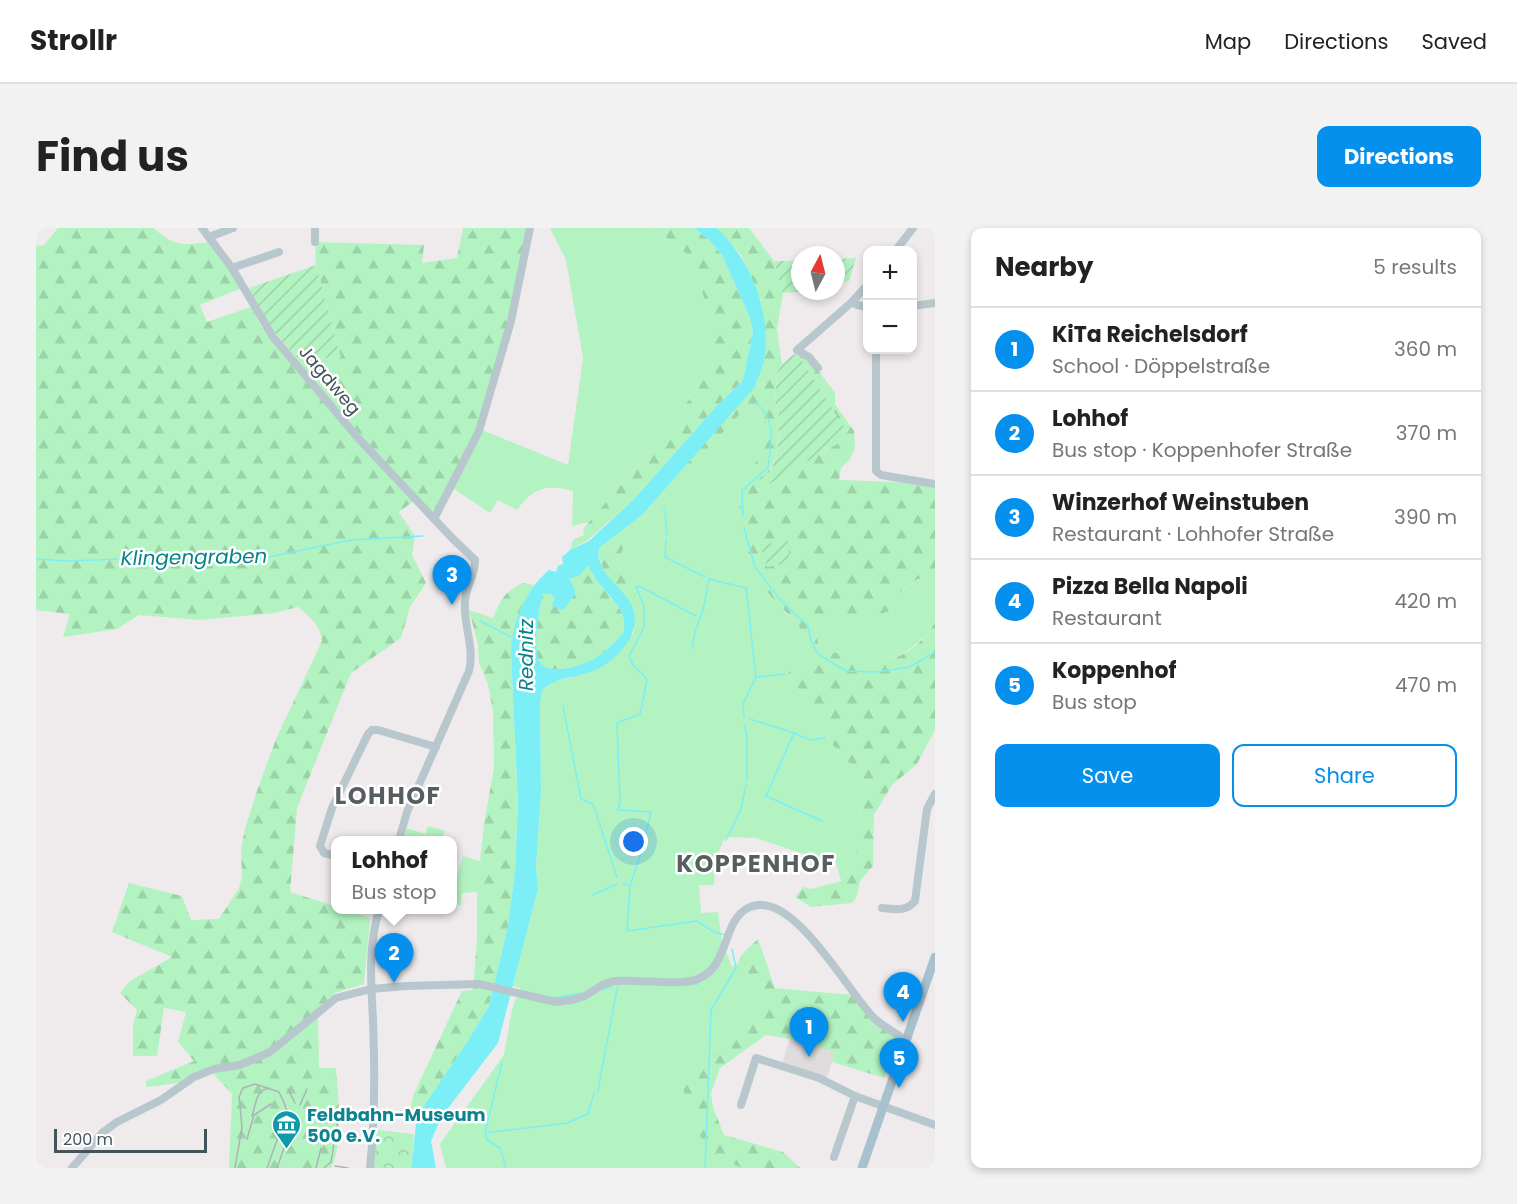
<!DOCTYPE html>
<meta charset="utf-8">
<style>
:root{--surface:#fff;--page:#f2f2f2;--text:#222;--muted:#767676;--line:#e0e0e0;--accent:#0690ee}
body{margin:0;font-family:Poppins,sans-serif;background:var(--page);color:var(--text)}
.controls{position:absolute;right:18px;top:18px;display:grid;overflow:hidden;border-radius:12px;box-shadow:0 3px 9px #0003}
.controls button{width:54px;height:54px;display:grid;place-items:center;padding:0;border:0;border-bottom:2px solid var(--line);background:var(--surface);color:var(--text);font:30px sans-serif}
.compass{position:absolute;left:755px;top:18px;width:54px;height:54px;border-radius:50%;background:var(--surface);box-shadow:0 3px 9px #0003;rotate:7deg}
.scale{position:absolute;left:18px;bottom:15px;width:153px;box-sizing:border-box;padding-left:6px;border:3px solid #42535b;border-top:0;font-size:16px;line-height:21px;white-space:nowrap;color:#42535b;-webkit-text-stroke:4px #fff;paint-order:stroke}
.you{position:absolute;left:598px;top:614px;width:21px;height:21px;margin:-15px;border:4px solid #fff;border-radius:50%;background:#1a73e8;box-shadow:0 0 0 9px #1a73e833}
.badge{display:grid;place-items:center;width:39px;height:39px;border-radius:50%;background:var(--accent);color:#fff;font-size:20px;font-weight:700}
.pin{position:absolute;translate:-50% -50px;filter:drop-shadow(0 2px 3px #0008)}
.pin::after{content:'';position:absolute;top:32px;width:21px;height:18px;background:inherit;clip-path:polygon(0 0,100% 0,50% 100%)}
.popup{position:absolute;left:295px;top:608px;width:126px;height:78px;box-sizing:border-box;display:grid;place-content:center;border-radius:12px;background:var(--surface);filter:drop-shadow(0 2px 4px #0005);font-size:20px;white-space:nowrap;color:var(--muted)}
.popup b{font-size:22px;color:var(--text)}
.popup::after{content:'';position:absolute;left:50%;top:100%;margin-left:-12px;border:12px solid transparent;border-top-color:var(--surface)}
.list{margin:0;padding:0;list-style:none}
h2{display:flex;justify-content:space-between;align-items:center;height:78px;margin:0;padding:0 24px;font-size:26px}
h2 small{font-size:20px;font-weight:400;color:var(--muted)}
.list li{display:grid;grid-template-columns:39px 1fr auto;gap:18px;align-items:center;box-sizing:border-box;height:84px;padding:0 24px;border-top:2px solid var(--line)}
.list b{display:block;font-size:22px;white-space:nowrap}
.list p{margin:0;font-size:20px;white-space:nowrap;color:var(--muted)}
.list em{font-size:20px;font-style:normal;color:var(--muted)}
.actions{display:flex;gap:12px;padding:18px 24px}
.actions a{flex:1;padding:14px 0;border:2px solid var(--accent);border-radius:12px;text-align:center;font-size:21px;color:var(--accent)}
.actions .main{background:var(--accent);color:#fff}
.map{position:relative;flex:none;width:899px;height:940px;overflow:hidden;border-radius:12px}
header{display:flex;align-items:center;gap:36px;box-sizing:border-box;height:84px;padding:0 30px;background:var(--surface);border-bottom:2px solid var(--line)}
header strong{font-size:28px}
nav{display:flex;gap:33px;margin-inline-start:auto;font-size:21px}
.intro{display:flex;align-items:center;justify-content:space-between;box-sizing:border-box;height:144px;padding:0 36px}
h1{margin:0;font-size:42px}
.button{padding:15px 27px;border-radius:12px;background:var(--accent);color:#fff;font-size:21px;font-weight:700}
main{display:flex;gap:36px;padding:0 36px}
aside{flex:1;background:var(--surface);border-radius:12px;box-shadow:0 3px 9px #0003}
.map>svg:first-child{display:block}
</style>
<header>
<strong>Strollr</strong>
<nav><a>Map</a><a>Directions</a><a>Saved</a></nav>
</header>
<div class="intro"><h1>Find us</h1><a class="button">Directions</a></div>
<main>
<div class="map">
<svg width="899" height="940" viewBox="0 0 899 940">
<defs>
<pattern id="forest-firs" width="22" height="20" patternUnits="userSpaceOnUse" patternTransform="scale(1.5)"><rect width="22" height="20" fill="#b3f3c1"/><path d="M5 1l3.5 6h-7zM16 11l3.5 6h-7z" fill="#9bd2a8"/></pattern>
<pattern id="park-crowns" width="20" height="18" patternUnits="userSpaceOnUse" patternTransform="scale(1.5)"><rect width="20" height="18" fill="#b3f3c1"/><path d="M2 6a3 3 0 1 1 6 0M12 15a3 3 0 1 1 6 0" fill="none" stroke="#9bd2a8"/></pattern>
<pattern id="garden-furrows" width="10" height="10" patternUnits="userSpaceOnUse" patternTransform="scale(1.5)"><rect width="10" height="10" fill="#b3f3c1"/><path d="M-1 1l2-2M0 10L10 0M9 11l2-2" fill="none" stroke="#9bd2a8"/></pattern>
</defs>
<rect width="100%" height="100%" fill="#efebec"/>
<!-- education -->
<path fill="#e0dcde" d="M754 811 799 824 791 850 746 835Z"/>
<!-- grass -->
<g fill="#b3f3c1">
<path d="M514 0H618L655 29 667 66 678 138 620 216 553 294 536 298 537 263C510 256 497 260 481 282L462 272 454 285 418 261 446 202 532 237 547 130 530 32Z"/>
<path d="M710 178 725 188 728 225 709 250 748 384 763 396 764 408 779 428 752 444 794 514 831 554 820 606V627L805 653 799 631 790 634 720 610 690 609C680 623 679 641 678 657H663L665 685 682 684 686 713 696 739 702 735 711 743 724 767 714 797 665 831 671 925 706 940H410L404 916 468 827 476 781 484 760 477 758 502 661 500 640 505 562 504 475 506 463 516 454 534 450 585 423 598 404 597 380 593 373 598 367 580 335 597 302Z"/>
<path d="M899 346C899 361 899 378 899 393 898 402 888 408 882 414 849 444 820 433 783 419L777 392 823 391 862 366 883 351Z"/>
<path d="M392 598 409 603 405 612H368L371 600 389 606Z"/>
<path d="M427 628 444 633 441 664 426 665 425 677H417L416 648H421Z"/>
</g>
<!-- forest -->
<g fill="url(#forest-firs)">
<path d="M22 0H117C137 17 146 18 172 14L206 60 164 77 171 94 215 79 225 98 259 129 305 131 280 37 279 14 388 17 386 35 421 30 427 0H492L473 95 446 202 418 261 398 289 379 272 363 284 379 308 376 327 390 355 374 379 365 410 315 445 261 580 254 664 299 678 300 682H309L334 690 328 756 299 765 282 782 283 840H300C302 868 308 915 295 940H193L196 866 172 840 143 855 110 859V853L158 833 142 814 150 784 128 780 121 828H97V797L101 782 84 765 94 753 136 729 76 704 93 655 146 668 155 692 183 691 203 660 206 649 205 623 209 600 222 560 240 511 286 413C284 397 274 389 262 379L238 385 164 392 103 387 81 401 27 409 34 386 0 382V18L8 17Z"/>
<path d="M618 0H658L673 12 686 27 714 90 717 104 707 152 678 181 599 270 552 312 534 322 537 312 548 307 547 301 620 216 678 138 667 66 655 29Z"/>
<path d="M681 0H713L738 33 747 65 741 101 746 136 741 145 739 173 743 187 742 220 734 243 723 262 806 213 810 204 763 128 776 134 799 165V176L818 203 819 220 813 232 805 240 803 252 862 254 899 260V346L897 348 882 351 862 366 858 382 823 391 777 392 783 419C831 437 866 444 899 395V502L881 536 856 557 838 587 837 638 824 653 821 668 816 675 775 679 759 669 767 659 775 661 805 653 820 627V606L831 554 794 514 752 444 779 428 764 408 763 396C748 384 725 359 716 341 705 317 699 276 708 250 712 242 722 232 728 225L725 188 710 179 597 302 580 335 599 367 593 373C581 360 560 339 563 320L606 287 718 159 725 73 705 27Z"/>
<path d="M552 336C555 342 557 348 561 353 573 371 593 380 587 405 570 426 551 438 525 441 517 441 508 441 503 434 496 422 503 379 507 365L514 366 519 370 538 359 533 351Z"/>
<path d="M487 355 498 357 486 378 475 425 482 574 479 643 472 698 453 778 433 811 381 888 372 893 377 868 426 763 437 762 441 711V662L448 596 458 540 457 483 452 456 443 435 442 417 433 382 457 390C465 371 468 364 487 355Z"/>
<path d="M722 711 739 760 816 767 836 791 862 812 848 850 796 834 798 824 754 811 730 807 684 840 675 865 677 879 688 907 747 924 764 940H706L671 925 648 867V852L665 831 714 797 724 767 711 743 702 735 706 726Z"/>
</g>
<!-- park -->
<path fill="url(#park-crowns)" d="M342 902 378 906 375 940H337Z"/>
<!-- garden -->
<g fill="url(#garden-furrows)">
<path d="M820 30 813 53 800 57V31Z"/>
<path d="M738 33H764V63H774L747 65Z"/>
<path d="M280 37 305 131 259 129 232 96 213 60Z"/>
<path d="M758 126 763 128 811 204 806 213 723 262 724 250 735 243 742 220 743 187 739 173 741 145 746 136Z"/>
<path d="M752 313 754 335 731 339 724 317Z"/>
</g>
<!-- water -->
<path fill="#7beff5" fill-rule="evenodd" d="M658 0H681C716 34 736 85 728 133 726 142 721 151 718 160L606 287 563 320C558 346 592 361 598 383 604 409 579 434 557 443 541 450 517 449 506 463L504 475 505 562 500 640 502 661 462 815 406 888 395 913 400 940H375L381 888 433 811 453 778 472 698 479 643 482 574 475 425C476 393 489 363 513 342L520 344 522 338 527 336 526 329 534 322 553 313 599 270 678 181 707 152 717 104 714 90 686 27 673 12ZM552 337C555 343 558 349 562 354 574 371 593 381 587 405 570 426 551 438 525 441 517 441 508 441 504 434 496 422 503 379 507 366H514L519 370 516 377 522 381 527 382 539 367 538 359 533 351 544 347Z"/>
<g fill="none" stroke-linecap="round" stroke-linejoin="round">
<!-- stream -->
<g stroke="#7beff5" stroke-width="1.5">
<path d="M628 280V282"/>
<path d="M629 286 631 306"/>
<path d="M707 289 706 263 732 239C735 212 742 194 719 174"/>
<path d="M708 300 719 339 747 375 772 398 775 413 782 426 810 443 839 444 874 439 899 424"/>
<path d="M630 312 629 329 669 349"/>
<path d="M0 331 32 333 169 328 227 330 315 312 387 308"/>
<path d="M660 388 603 358 600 359 608 378V400L593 428C596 441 607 443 611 452L604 486 581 495 584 574 582 582 615 584 606 623 594 657 591 703 661 693 678 704 689 707"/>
<path d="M444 393 475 409"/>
<path d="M656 420 659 404 667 382 673 351 710 360 720 449 707 476 708 490"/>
<path d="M720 449 749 446"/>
<path d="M527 478 545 571 557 576 581 649"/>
<path d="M714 491 758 505 774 512 789 510"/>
<path d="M708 497 711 508V553"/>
<path d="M758 505 730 568 786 593"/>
<path d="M690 612 705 581 710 557"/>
<path d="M587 656 594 657"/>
<path d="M557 667 581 656"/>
<path d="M651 757 662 756"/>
<path d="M567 762 576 758"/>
<path d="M518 770 545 765"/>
<path d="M466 834 449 905 451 912 464 920 470 940"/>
<path d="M562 862 582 756"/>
<path d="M449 905 531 895 552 886 558 865"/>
<path d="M669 940 675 782 700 740 696 721"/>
</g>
<!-- minor -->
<g stroke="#b8c7cd" stroke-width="8">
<path d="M166 0 196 40 237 109 322 210 417 311 439 332C440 345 430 358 429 373 427 397 439 419 433 443L371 584 363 612"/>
<path d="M279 0V14"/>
<path d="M173 9 197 0"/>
<path d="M860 22 877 0"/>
<path d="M196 40 243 24"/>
<path d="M816 74 821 77 832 79"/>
<path d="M876 78 899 75"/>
<path d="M840 122V243L845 247 899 256"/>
<path d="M782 140 773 129 761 122 816 74 832 56"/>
<path d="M398 291 443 203 475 93 494 0"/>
<path d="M300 628 288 625 284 618 296 580 332 506 336 502H342L400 519"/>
<path d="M846 680C859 681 870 684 879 673L891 581 899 566"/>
<path d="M705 877 720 830 783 850 819 868 899 897"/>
<path d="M798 929 819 868"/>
<path d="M36 940 66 905 81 894 125 872 158 849 178 841 204 837 234 824 300 770 335 761 370 758 443 756 520 774 536 772 549 768 566 757 578 753C601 751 634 757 655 753 695 745 684 694 712 680 756 657 813 767 839 791 848 799 860 805 870 812"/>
<path d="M334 940C339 891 339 841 337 792 335 754 332 718 343 682"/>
</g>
<!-- major -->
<path stroke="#a7c1ce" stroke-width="9" d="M826 940 899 729"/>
<!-- rail -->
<g stroke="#adb2b7" stroke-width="1.5">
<path d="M252 861 259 875"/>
<path d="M264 877 271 861"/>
<path d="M217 885 216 888 221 870 225 863 233 860"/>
<path d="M211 911 218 887 235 876"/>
<path d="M299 938 312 940"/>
<path d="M199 940 206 899 203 869 207 860 219 856 243 864C260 896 252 908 241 940"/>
<path d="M231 940 247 895"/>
<path d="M280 940 285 920"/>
<path d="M288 940 295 934 302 892"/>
</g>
</g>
<!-- icons -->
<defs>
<symbol id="museum-pin" viewBox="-11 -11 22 30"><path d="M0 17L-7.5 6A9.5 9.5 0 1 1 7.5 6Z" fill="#0f9aa8" stroke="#fff"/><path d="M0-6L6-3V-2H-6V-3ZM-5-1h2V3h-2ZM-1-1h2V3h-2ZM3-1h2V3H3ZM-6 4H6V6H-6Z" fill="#fff"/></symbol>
</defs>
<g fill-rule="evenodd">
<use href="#museum-pin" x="234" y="880" width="33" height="45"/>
</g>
<g text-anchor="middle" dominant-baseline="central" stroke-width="5" stroke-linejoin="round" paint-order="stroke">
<!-- street labels -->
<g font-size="18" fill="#42535b" stroke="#fff">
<text transform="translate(294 152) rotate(50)">Jagdweg</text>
</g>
<!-- culture labels -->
<g font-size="18" font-weight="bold" fill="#0d838f" stroke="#fff" text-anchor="start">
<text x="271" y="886">Feldbahn-Museum<tspan x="271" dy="21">500 e.V.</tspan></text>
</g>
<!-- water labels -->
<g font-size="20" font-style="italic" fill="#048288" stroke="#fff">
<text transform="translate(158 329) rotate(-1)">Klingengraben</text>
<text transform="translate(490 427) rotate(-90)">Rednitz</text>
</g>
<!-- district labels -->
<g font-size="24" font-weight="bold" letter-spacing="1.5" fill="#585d61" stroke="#fff">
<text x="352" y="567">LOHHOF</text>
<text x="720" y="635">KOPPENHOF</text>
</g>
</g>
</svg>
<div class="controls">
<button>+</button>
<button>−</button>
</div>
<svg class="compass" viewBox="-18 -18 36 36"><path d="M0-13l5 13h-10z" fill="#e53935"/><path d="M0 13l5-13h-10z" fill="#767676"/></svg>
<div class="scale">200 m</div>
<div class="you"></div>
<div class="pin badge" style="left:773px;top:829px">1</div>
<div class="pin badge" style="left:358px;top:755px">2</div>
<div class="popup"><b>Lohhof</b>Bus stop</div>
<div class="pin badge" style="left:416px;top:377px">3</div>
<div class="pin badge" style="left:867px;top:794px">4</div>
<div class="pin badge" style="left:863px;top:860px">5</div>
</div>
<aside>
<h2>Nearby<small>5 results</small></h2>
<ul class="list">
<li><span class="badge">1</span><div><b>KiTa Reichelsdorf</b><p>School · Döppelstraße</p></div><em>360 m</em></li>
<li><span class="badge">2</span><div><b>Lohhof</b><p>Bus stop · Koppenhofer Straße</p></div><em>370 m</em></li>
<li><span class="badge">3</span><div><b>Winzerhof Weinstuben</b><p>Restaurant · Lohhofer Straße</p></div><em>390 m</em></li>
<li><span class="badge">4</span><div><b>Pizza Bella Napoli</b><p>Restaurant</p></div><em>420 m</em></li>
<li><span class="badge">5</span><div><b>Koppenhof</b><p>Bus stop</p></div><em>470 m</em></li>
</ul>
<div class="actions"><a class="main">Save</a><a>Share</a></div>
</aside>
</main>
